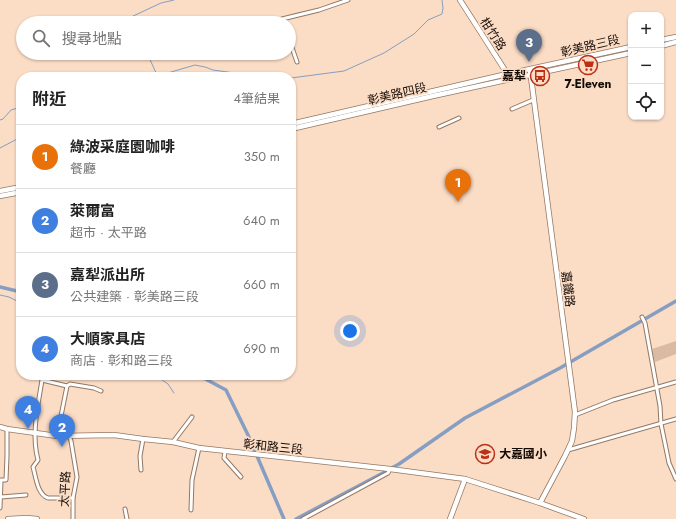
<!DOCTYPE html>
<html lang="zh-TW">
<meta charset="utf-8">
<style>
:root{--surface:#fff;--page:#f2f2f2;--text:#222;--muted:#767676;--line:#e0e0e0;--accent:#bb3016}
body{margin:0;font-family:Jost,"Noto Sans TC",sans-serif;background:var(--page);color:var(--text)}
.controls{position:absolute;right:12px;top:12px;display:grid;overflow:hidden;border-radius:8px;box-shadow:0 1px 3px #0004}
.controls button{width:36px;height:36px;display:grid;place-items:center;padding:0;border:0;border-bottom:1px solid var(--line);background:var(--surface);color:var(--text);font:20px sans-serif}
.you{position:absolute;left:350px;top:331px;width:14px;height:14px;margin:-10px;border:3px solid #fff;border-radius:50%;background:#1a73e8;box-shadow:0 0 0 6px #1a73e833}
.badge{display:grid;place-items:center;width:26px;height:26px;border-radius:50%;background:var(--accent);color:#fff;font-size:13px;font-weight:700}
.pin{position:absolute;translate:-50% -33px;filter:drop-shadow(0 1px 2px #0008)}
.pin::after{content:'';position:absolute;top:21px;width:14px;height:12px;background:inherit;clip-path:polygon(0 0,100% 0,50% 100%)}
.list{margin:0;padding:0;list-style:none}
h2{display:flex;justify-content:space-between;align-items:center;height:52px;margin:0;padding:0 16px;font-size:17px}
h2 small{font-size:13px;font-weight:400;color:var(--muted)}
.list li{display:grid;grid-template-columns:26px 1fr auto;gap:12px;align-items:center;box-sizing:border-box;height:64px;padding:0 16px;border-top:1px solid var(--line)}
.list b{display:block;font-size:15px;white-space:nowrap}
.list p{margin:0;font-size:13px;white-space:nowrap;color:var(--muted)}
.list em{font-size:13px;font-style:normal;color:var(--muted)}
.icon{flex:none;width:22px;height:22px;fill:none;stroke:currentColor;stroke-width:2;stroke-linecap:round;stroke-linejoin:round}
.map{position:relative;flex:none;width:676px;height:519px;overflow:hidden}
.search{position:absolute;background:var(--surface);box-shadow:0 1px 3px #0004;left:16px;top:16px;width:280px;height:44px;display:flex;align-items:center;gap:10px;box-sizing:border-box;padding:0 14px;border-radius:22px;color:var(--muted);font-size:15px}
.panel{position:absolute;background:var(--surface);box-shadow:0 1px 3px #0004;left:16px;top:72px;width:280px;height:308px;border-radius:16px}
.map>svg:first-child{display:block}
</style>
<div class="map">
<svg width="676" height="519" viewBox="0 0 676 519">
<rect width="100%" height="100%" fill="#fbdcc5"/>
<!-- green -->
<path fill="#dabaa2" d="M676 341V354L655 362 652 349Z"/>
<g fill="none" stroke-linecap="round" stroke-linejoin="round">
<!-- stream -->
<g stroke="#859ec1" stroke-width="1">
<path d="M294 14 309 11"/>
<path d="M134 23 131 17 161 3 174 0"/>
<path d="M147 53 157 75"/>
<path d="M154 77 195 65 205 67 213 70 242 74 258 77"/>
<path d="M291 78 344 71 384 53 414 34 428 20 442 14 443 8 442 0"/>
<path d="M0 120 3 119 11 110 21 107"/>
<path d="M0 148 21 137"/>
<path d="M0 295 9 297 21 303"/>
<path d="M155 375 168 384 174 393"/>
</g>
<!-- canal -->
<g stroke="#859ec1" stroke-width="3.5">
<path d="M0 287 21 292"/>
<path d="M198 375 226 390 248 435 284 519"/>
<path d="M296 519 381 474 399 464 465 418 560 368 676 301"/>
</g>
<defs>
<g id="street">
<path d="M283 23 282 19 319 10 348 0"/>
<path d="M289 39 297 62"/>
<path d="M512 109 533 100"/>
<path d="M439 127 459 118"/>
<path d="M642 317 645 323 660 406 661 424 669 463 676 479"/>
<path d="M67 386 42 380C38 406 31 434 38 460L33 467C36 477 37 494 48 498H73"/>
<path d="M575 415 613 400 676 382"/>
<path d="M57 436 67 386 70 384 94 388 101 391"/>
<path d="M69 436 71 441 77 477 73 498V519"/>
<path d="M173 442 192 417"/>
<path d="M568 450 676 419"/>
<path d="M225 451 224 458 241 477"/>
<path d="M141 470 140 456 143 439"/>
<path d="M1 497 26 495"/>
<path d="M0 508 1 480H6L7 456V429"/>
<path d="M125 509 127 519"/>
<path d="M191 510 192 480 199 448"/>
<path d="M303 519 388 473 390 469"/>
</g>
<g id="secondary">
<path d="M460 0 508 75"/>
<path d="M661 40 676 37"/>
<path d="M661 46 676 42"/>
<path d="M530 70 575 412 574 428 572 441 565 456 540 503"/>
<path d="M291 124 507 74 631 47"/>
<path d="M291 129 433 96 631 53"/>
<path d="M0 191 21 187"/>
<path d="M0 196 21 192"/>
<path d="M0 427 7 429 57 436 114 435 143 439 173 442 199 448 390 469 465 479 540 503 584 519"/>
<path d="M8 519 27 518 37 519"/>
<path d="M450 519 465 479"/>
</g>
</defs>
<!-- street casing -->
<use href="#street" stroke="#947863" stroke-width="5"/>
<!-- secondary casing -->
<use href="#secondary" stroke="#947863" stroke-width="6"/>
<!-- street -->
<use href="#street" stroke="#fff" stroke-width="3"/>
<!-- secondary -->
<use href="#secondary" stroke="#fff" stroke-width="4.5"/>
</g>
<!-- icons -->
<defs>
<symbol id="supermarket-ring" viewBox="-11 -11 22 22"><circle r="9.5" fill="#fbdcc5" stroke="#bb3016" stroke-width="1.5"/><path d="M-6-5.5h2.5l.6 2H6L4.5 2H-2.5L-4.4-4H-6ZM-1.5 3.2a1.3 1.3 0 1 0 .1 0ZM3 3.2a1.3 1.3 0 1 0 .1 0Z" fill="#bb3016"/></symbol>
<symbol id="bus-ring" viewBox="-11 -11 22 22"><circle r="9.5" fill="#fbdcc5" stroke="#bb3016" stroke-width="1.5"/><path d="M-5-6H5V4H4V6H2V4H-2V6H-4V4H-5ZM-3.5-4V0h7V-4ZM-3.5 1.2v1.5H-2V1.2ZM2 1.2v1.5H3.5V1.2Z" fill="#bb3016"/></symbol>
<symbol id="school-ring" viewBox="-11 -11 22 22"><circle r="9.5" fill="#fbdcc5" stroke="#bb3016" stroke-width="1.5"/><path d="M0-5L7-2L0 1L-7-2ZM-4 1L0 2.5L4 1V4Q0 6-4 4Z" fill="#bb3016"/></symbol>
</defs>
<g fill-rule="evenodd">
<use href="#supermarket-ring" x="577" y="54" width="22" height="22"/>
<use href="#bus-ring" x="529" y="65" width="22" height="22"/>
<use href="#school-ring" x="474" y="443" width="22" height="22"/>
</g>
<g text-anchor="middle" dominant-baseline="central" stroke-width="3.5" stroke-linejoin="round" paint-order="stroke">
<!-- street labels -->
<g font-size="12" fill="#150b05" stroke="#fbdcc5">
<text transform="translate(493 34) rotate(57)">柑竹路</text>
<text transform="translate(590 46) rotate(-13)">彰美路三段</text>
<text transform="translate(397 94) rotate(-13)">彰美路四段</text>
<text transform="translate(568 289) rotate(83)">嘉鐵路</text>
<text transform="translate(273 447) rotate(6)">彰和路三段</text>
<text transform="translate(65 489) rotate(-87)">太平路</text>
</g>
<!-- poi labels -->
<g font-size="12" font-weight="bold" fill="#150b05" stroke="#fbdcc5" text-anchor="end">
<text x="526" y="76">嘉犁</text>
<text x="588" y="84" text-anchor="middle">7-Eleven</text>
<text x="499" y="454" text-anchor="start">大嘉國小</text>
</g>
</g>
</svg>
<div class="controls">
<button>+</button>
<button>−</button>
<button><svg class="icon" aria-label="locate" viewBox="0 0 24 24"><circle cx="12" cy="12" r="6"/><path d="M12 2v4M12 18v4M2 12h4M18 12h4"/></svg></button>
</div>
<div class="you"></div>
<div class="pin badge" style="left:458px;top:202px;background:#e8710a">1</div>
<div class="pin badge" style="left:62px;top:447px;background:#3f7fe0">2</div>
<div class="pin badge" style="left:529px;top:62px;background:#5c6f8a">3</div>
<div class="pin badge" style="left:28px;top:429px;background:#3f7fe0">4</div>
<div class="search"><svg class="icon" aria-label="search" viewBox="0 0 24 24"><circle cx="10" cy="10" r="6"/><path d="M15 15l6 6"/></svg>搜尋地點</div>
<section class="panel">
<h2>附近<small>4筆結果</small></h2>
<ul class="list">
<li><span class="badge" style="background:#e8710a">1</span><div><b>綠波采庭園咖啡</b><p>餐廳</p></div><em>350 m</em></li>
<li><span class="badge" style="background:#3f7fe0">2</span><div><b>萊爾富</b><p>超市 · 太平路</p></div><em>640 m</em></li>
<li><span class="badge" style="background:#5c6f8a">3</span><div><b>嘉犁派出所</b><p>公共建築 · 彰美路三段</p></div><em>660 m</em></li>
<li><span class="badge" style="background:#3f7fe0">4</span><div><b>大順家具店</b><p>商店 · 彰和路三段</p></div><em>690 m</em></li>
</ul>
</section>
</div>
